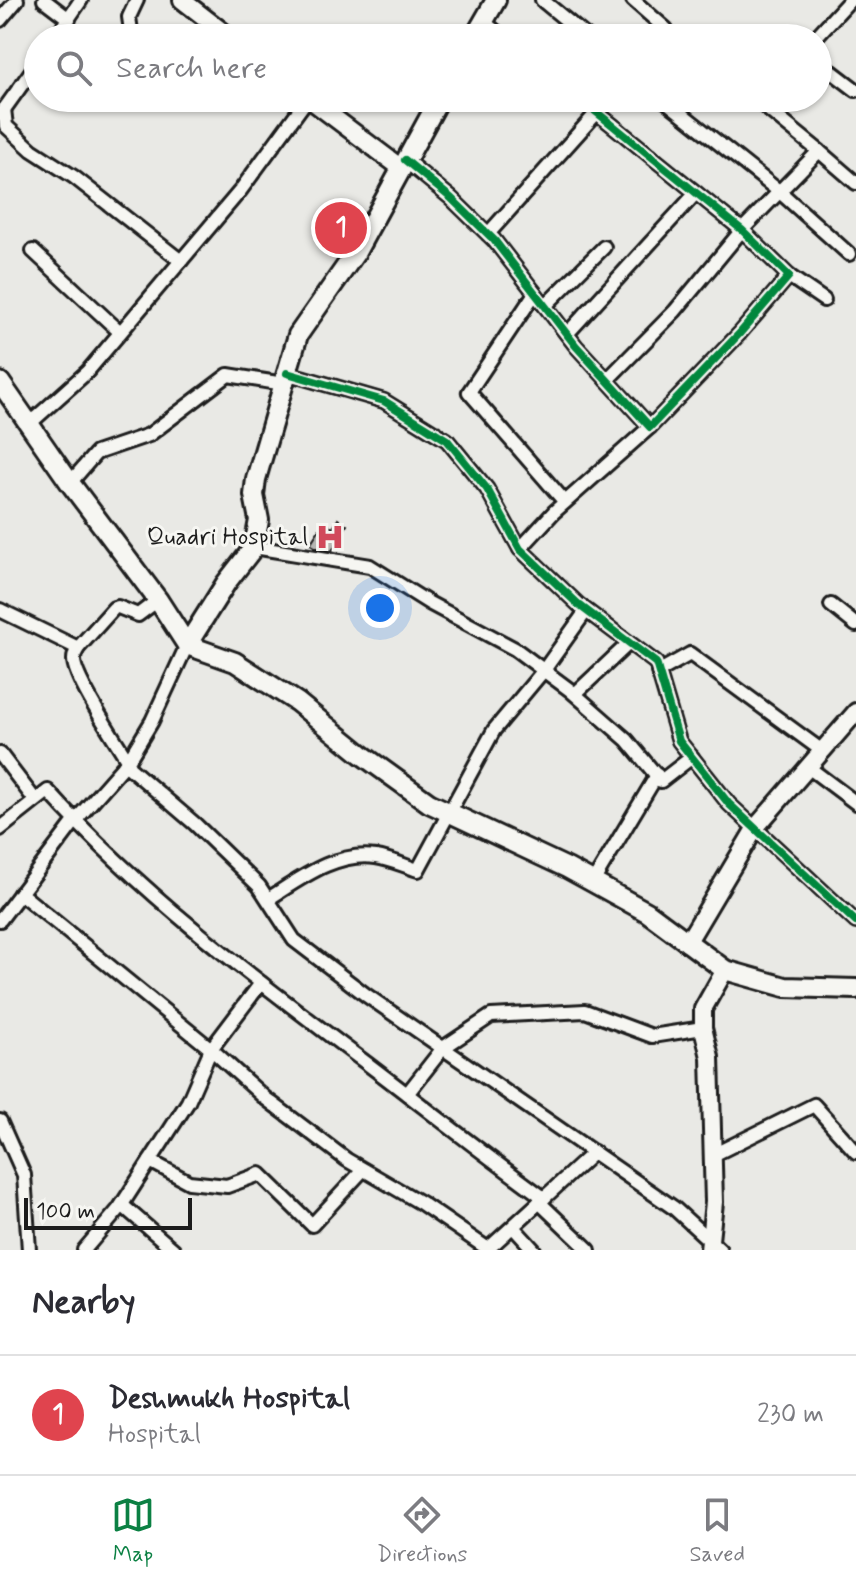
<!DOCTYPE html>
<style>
:root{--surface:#fff;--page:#f7f7f7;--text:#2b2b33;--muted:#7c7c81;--line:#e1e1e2;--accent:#0b8043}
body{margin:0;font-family:Mynerve,sans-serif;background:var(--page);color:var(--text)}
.scale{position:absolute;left:24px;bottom:20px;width:168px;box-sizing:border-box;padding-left:8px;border:4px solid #1c1c1c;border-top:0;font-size:22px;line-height:28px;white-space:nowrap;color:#1c1c1c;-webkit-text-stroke:6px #f6f6f2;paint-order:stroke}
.you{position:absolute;left:380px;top:608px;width:28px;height:28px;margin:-20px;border:6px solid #fff;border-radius:50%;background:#1a73e8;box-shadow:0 0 0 12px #1a73e833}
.badge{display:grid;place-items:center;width:52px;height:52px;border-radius:50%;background:var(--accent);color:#fff;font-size:26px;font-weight:700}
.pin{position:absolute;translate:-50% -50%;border:4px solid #fff;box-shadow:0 2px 8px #0006}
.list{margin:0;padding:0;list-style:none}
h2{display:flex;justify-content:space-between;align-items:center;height:104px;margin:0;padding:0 32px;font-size:34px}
h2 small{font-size:26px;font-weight:400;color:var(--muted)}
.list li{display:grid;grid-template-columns:52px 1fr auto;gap:24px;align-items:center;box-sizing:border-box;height:120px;padding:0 32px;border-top:2px solid var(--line)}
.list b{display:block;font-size:30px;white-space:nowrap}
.list p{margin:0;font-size:26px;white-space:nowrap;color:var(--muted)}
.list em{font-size:26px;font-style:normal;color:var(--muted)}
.icon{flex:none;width:44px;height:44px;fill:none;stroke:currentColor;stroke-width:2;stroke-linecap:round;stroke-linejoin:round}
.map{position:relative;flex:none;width:856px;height:1250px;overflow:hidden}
.search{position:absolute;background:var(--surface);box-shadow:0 2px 6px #0004;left:24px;right:24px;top:24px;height:88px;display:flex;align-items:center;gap:20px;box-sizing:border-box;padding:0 28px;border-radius:44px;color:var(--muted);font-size:30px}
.sheet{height:224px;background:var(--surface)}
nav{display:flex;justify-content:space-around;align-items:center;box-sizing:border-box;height:112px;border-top:2px solid var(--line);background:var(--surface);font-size:22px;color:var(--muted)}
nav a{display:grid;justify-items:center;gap:4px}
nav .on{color:var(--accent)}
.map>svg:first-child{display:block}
</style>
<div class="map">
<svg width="856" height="1250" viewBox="0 0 856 1250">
<rect width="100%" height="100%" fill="#e9e9e5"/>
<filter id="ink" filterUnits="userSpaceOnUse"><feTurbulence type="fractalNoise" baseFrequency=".0125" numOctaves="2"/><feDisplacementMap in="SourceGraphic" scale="16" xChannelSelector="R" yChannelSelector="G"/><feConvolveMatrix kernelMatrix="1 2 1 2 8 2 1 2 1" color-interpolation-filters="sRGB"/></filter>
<g filter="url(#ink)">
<!-- building -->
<g fill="#b6b6b3" stroke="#1c1c1c" stroke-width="2">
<path d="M344 216 353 224 337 241 328 233Z"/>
<path d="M338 519 347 525 332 551 317 548 310 544 324 522 333 528Z"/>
</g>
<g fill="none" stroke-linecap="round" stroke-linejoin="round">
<defs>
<g id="minor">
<path d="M44 0 69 19"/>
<path d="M542 0 588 38"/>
<path d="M633 0 666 29 659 38"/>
<path d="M0 20 17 0"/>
<path d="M484 22 504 38"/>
<path d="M55 38 81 0"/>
<path d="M132 38 129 17 137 0"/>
<path d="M815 38 850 0"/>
<path d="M818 61 856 90"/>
<path d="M662 98 780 192 849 254"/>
<path d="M4 109 6 126 32 150 74 177 181 261"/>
<path d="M0 115 38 62"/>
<path d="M819 151 856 183"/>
<path d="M405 160 451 198 494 240 576 346 650 427 740 333 789 276 742 230 579 98"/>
<path d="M488 234 610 98"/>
<path d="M33 251 120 332"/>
<path d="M789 276 824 300"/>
<path d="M535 293 469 392 565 502"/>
<path d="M545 306 604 247"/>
<path d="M567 334 696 193"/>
<path d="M287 373 384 401 447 440 487 489 520 549 579 605 656 663 679 741 729 804 856 922"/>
<path d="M607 380 675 311 742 230 819 151 754 98"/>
<path d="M28 425 87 372 240 191 308 98"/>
<path d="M70 483 96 453 149 435 228 375 284 384"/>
<path d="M254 547 370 566 429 603 515 649 570 690 627 740 661 781 692 757"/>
<path d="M520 549 554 512 650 427"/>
<path d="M831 605 856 625"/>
<path d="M0 610 78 648"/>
<path d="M658 672 690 654 821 750"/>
<path d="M575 694 629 643"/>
<path d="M0 754 35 800"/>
<path d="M128 761C116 741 74 679 74 660 74 655 76 651 78 648L114 608 118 607 138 615 158 600"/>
<path d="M125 764 195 824 259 886 294 940 366 995 674 1208 720 1250"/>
<path d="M808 767 856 803"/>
<path d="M0 829 48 791C140 893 252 977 361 1059 422 1105 482 1153 544 1198L594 1152"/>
<path d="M593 882 657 775"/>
<path d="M20 893 211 1049 265 1098 347 1160 421 1203 488 1249 544 1198"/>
<path d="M268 899C300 879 336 851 376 857 390 859 405 866 418 870L494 730 544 670 586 611"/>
<path d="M0 920 75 821 128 761 152 721 187 645"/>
<path d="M407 1094 443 1048 491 1016 585 1011 652 1036 703 1028"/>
<path d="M0 1121 24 1175 29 1250"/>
<path d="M713 1155 814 1105 856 1152"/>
<path d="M150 1161 189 1182 227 1186 260 1174 312 1225 363 1170"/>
<path d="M539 1202 589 1250"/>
<path d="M122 1205 174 1250"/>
<path d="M513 1227 534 1250"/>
<path d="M84 1250 119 1209 188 1102 211 1049 261 983"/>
</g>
<g id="tertiary">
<path d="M182 0 231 38"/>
<path d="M308 98 401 168"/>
<path d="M687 943 756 827 856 712"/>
<path d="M709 1250 714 1202 710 1057 703 1028V1009L725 970"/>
</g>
<g id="secondary">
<path d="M474 38 496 0"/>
<path d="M0 382 70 483 158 600 187 645 235 662 297 702 361 754 429 803 567 868 647 912 725 970 785 987 856 989"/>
<path d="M187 645 226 583 254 547 259 520 254 495 256 479 298 335 356 252 440 98"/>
</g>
</defs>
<!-- minor casing -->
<use href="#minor" stroke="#1c1c1c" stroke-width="18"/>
<!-- tertiary casing -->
<use href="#tertiary" stroke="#1c1c1c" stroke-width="22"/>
<!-- secondary casing -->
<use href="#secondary" stroke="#1c1c1c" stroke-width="24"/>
<!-- minor -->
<use href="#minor" stroke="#f6f6f2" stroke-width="12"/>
<!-- tertiary -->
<use href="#tertiary" stroke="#f6f6f2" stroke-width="16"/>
<!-- secondary -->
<use href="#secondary" stroke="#f6f6f2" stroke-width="18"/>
<defs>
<g id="cycleway">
<path d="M405 160 451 198 494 240 576 346 650 427 740 333 789 276 742 230 579 98"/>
<path d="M287 373 384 401 447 440 487 489 520 549 579 605 656 663 679 741 729 804 856 922"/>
</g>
</defs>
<!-- cycleway casing -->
<use href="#cycleway" stroke="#f6f6f2" stroke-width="13"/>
<!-- cycleway -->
<use href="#cycleway" stroke="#00873e" stroke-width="8"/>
</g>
</g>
<!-- icons -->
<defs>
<symbol id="hospital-bare" viewBox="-9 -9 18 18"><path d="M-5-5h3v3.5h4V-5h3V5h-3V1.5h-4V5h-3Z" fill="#d1495b" stroke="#f6f6f2" stroke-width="2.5" paint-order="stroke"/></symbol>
</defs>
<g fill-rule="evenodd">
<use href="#hospital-bare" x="310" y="517" width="40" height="40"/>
</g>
<g text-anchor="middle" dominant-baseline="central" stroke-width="6" stroke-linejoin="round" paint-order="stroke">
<!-- poi labels -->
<g font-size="24" fill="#1c1c1c" stroke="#f6f6f2" text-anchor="end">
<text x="308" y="537">Quadri Hospital</text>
</g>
</g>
</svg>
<div class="scale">100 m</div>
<div class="you"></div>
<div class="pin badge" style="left:341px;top:228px;background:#e0444e">1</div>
<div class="search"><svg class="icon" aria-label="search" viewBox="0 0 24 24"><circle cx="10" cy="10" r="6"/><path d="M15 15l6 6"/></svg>Search here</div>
</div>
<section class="sheet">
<h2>Nearby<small></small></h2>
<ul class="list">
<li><span class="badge" style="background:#e0444e">1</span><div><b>Deshmukh Hospital</b><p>Hospital</p></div><em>230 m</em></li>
</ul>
</section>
<nav>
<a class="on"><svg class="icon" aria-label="map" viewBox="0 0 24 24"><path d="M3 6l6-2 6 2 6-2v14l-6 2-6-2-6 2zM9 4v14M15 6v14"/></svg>Map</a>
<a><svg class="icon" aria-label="directions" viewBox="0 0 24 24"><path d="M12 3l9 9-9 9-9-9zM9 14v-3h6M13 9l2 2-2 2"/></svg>Directions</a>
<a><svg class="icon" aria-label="saved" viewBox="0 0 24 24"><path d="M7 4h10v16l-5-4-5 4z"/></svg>Saved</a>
</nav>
